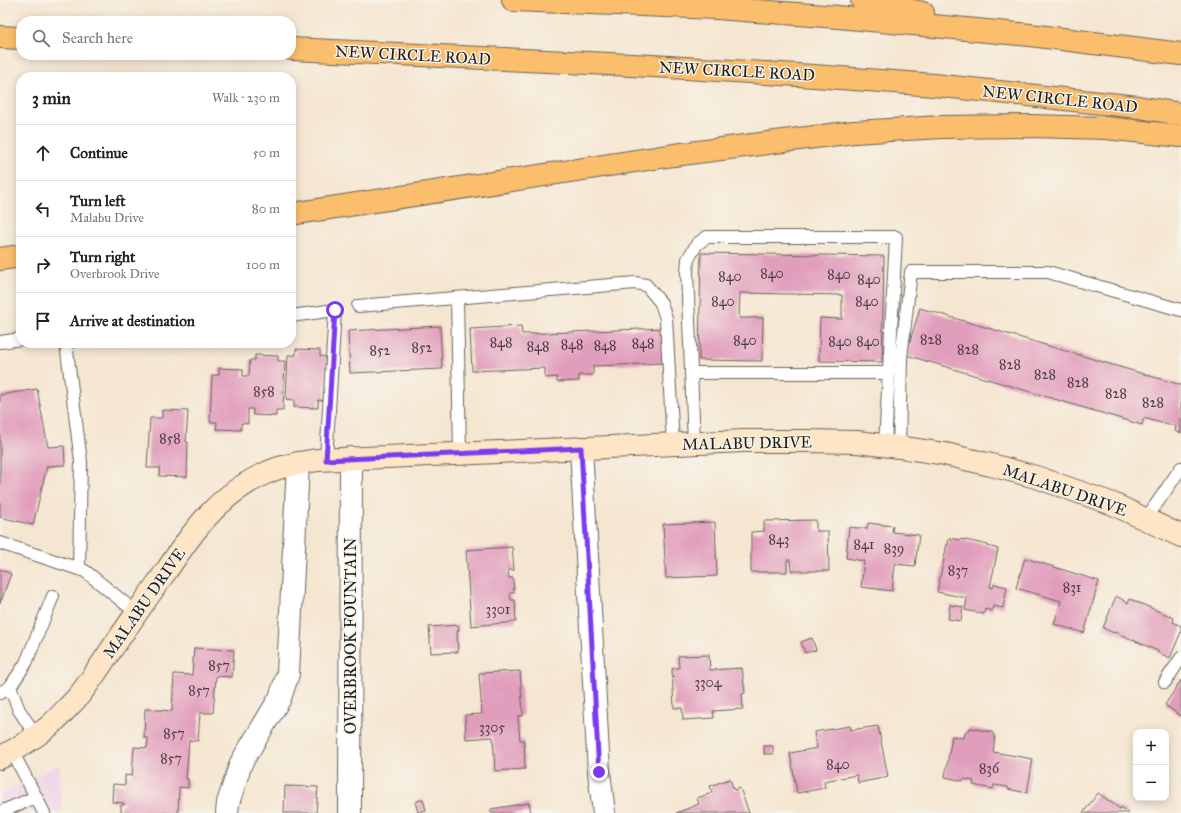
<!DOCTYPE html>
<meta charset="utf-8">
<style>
:root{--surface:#fff;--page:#f2f2f2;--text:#202124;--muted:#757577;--line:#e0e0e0}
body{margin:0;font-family:"IM FELL Great Primer",serif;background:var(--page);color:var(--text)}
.controls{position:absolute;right:12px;bottom:12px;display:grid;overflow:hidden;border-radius:8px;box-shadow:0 2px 10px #0003}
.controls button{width:36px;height:36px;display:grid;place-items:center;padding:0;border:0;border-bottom:1px solid var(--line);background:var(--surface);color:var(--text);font:20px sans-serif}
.stop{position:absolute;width:12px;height:12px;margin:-9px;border:3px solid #7c3aed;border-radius:50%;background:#fff}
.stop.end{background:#7c3aed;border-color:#fff;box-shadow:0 1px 4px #0008}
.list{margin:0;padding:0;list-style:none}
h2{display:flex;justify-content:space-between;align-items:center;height:52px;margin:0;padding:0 16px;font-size:17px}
h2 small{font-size:13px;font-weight:400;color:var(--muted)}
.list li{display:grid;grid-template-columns:26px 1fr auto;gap:12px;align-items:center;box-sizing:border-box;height:56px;padding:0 16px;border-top:1px solid var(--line)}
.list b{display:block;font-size:15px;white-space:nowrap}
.list p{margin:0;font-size:13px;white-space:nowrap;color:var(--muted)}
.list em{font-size:13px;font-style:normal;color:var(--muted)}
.icon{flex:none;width:22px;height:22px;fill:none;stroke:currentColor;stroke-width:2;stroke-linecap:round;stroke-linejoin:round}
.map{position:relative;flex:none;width:1181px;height:813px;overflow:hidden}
.search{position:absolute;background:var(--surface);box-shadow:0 2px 10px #0003;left:16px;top:16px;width:280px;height:44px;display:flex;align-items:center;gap:10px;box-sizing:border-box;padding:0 14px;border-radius:16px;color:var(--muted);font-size:15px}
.panel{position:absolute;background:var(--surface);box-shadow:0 2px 10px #0003;left:16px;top:72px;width:280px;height:276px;border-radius:16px}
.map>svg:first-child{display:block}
</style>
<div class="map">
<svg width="1181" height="813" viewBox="0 0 1181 813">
<rect width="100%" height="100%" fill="#f7f3e8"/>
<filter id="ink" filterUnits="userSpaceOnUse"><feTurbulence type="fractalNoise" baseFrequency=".025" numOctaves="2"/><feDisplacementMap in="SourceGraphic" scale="8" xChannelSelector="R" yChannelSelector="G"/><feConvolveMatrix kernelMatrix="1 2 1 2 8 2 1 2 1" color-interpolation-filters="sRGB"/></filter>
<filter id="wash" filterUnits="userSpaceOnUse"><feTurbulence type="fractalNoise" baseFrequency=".012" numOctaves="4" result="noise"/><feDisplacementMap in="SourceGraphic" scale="16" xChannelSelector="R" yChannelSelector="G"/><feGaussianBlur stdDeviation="0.9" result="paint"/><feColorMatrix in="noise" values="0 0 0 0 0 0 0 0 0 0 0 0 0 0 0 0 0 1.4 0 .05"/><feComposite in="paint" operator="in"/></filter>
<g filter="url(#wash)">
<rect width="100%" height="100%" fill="#f5e6d1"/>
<!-- built -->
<path fill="#edd1e9" d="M59 764 62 813H0V794L9 791Z"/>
<g id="blocks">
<!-- building -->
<g fill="#e19dbc">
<path d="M701 253 884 256 882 362 819 361 820 318 842 319V295L740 293 739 318H763L762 361 699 360Z"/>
<path d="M920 308 1181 385V433L1175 431 1176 426 1165 423V424L1144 418 1142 425 906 355Z"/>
<path d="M440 326 442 369 350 373 348 331Z"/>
<path d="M521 326 522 334 665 328 666 363 593 366V375H579V381L557 382V377L545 378V368L472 371 470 329Z"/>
<path d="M296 349 320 350V356L327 357 325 401 318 400V408L294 407V400L286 399 288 355H296Z"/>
<path d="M255 355 278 356V361H285L283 410H276V416L253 415V409H248V424L241 423V430L216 429 217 422H210L212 375H219V368L243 369V376H249L250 360H255Z"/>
<path d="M37 389 48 447 64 446 65 465 47 466 33 525 0 517V395Z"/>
<path d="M162 410 188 411 186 442H188L187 477 159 476 160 468H147L150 418H162Z"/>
<path d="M816 520V531H828L829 571H791L790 560H787V572H751V532L764 531V521Z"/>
<path d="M715 522 717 576 666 578 663 524Z"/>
<path d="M868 523 893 526 892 532 919 535 915 566 895 564 892 591 861 587 864 561 846 558 849 527 867 529Z"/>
<path d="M949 538 961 540V539L988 545V546L998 549 990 587 993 588 994 584 1007 587 1003 608 993 606 992 611 985 609 984 614 965 610 967 598 937 592 947 544 948 545Z"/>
<path d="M512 547 514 570H508L509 578H513L514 593H510L511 600H515L516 622 471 626 466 550Z"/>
<path d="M1025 558 1099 581 1084 633 1054 624 1061 601 1016 588Z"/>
<path d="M0 569 11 574 0 603Z"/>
<path d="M1116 596 1128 603 1130 599 1174 618 1173 622 1181 626V632L1170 658 1157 652 1158 651 1115 632 1114 633 1103 628Z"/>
<path d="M950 605 963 607 961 621 948 619Z"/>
<path d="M458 625 459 631H457L458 652 431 653 429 627Z"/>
<path d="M812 638 816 650 805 653 801 642Z"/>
<path d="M194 648 234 650 232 677 216 676 213 713H200L198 741 189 740 186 779H188V788L179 787 178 813H121V805H124V803L112 802 113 784 125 785V775L132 776 134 747 147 748 148 738H144L145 709 172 711 174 674 192 675Z"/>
<path d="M709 655 710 670 742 668 745 693 742 694 743 709 713 711 714 718 683 720 682 708H674L672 669 679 668 678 656Z"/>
<path d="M520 671 523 716H518L520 740H524L525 769 495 771 493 737 466 739 465 715 482 714 479 673Z"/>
<path d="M1181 680V716L1165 705Z"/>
<path d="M850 726 851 730 878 726 888 777 858 783 857 775 824 781 825 788 797 793 790 753 817 748 814 732Z"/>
<path d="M970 728 992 732 995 737 993 752 1033 759 1027 793 1008 789V787L994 785 993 789 973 785 974 781 964 779 963 781 945 777 952 736 964 738 965 732Z"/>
<rect x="764" y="746" width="9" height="8"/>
<path d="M730 779 734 790 740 788 749 813H676L699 804 697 798 712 793 710 786Z"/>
<path d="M285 786 318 787 316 813H284Z"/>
<path d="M1098 793 1120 809 1121 807 1129 813H1083Z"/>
<path d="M423 799 426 810 418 812 415 802Z"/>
<path d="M529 803 531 813H491V809Z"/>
</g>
</g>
</g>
<g filter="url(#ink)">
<use href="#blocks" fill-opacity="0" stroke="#68635b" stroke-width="1"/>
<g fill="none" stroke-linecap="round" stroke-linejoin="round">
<defs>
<g id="lane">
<path d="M457 298 460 453"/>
<path d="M358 306 635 283 646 285 661 303 666 318 673 444"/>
<path d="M291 316 335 310 326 460"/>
<path d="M0 342 21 339"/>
<path d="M66 343 81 462 79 569"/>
<path d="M691 373H888"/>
<path d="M694 443 687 272 688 259 697 244 707 237H896L885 446"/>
<path d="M899 447 901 358 911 272H1048L1181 310"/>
<path d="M1146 519 1181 468"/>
<path d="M0 543 85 571 137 613"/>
<path d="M1165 682 1181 658"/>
<path d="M10 687 19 710 36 736"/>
<path d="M0 693 10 687 26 663 53 596"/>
<path d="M12 751 36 797 44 813"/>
<path d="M0 812 36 797"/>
</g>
<g id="street">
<path d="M581 448 599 772 604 813"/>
<path d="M227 813 228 803 241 763 280 698 288 674 298 463"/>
<path d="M350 813 351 458"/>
</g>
<path id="secondary" d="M0 758C16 749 33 739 48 727 58 719 67 708 76 699 89 684 100 666 111 650 130 623 148 596 167 570 193 531 218 496 262 475 279 466 299 463 318 460L744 441H807L857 442 899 447 945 454 991 465 1036 477 1113 504 1181 536"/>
<g id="highway">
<path d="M513 0 717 8 838 17 1030 35 1181 54"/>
<path d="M862 0 923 13"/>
<path d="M0 37 21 38"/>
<path d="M291 49 653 66 814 76 934 85 1138 107 1181 114"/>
<path d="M291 214 674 155 854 132 942 127 1030 126 1106 128 1181 136"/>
<path d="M0 259 21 256"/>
</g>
</defs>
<!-- lane casing -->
<use href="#lane" stroke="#68635b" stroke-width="14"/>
<!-- street casing -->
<use href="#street" stroke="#68635b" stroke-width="24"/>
<!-- secondary casing -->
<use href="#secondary" stroke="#68635b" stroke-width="24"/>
<!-- highway casing -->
<use href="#highway" stroke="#68635b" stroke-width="24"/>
<!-- lane -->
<use href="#lane" stroke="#fff" stroke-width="12"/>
<!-- street -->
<use href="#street" stroke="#fff" stroke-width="22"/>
<!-- secondary -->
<use href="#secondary" stroke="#fde5c5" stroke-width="22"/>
<!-- highway -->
<use href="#highway" stroke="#fabe6d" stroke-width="22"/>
</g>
</g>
<g fill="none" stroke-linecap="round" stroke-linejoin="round" filter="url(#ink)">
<!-- route -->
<path stroke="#7c3aed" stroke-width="5" d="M335 310 326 460 581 448 599 772"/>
</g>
<g text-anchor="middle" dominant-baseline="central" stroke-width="3" stroke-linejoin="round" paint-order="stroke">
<!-- number labels -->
<g font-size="14" fill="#4d3c44">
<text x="772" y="273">840</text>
<text x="839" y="274">840</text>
<text x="730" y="276">840</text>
<text x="869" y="279">840</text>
<text x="723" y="301">840</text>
<text x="867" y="301">840</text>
<text x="931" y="339">828</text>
<text x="745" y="340">840</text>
<text x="840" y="341">840</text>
<text x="868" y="341">840</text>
<text x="501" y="342">848</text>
<text x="643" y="343">848</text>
<text x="572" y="344">848</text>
<text x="605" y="345">848</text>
<text x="538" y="346">848</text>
<text x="422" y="347">852</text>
<text x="968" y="349">828</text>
<text x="380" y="350">852</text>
<text x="1010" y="364">828</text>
<text x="1045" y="374">828</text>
<text x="1078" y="382">828</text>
<text x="264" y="391">858</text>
<text x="1116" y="393">828</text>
<text x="1153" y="402">828</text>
<text x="170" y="438">858</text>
<text x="779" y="539">843</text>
<text x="864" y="544">841</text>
<text x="894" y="548">839</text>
<text x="958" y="570">837</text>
<text x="1072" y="587">831</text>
<text x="498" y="609">3301</text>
<text x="219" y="665">857</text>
<text x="708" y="682">3304</text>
<text x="199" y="690">857</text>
<text x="492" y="727">3305</text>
<text x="174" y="733">857</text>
<text x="171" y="758">857</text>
<text x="838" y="764">840</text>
<text x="989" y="768">836</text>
</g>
<!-- street labels -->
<g font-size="16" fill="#1c1c1c" stroke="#f7f3e8">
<text transform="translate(413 55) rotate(3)">NEW CIRCLE ROAD</text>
<text transform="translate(737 71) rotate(3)">NEW CIRCLE ROAD</text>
<text transform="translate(1060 99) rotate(6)">NEW CIRCLE ROAD</text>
<text transform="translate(747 443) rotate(-1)">MALABU DRIVE</text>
<text transform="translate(1065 490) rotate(19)">MALABU DRIVE</text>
<text transform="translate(144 603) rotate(-55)">MALABU DRIVE</text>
<text transform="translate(350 636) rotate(-90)">OVERBROOK FOUNTAIN</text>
</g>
</g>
</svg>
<div class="controls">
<button>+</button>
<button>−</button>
</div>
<div class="stop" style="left:335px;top:310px"></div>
<div class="stop end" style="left:599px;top:772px"></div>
<div class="search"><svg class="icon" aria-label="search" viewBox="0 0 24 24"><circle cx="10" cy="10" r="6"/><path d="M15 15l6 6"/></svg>Search here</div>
<section class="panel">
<h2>3 min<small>Walk · 230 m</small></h2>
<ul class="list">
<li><svg class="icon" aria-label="ahead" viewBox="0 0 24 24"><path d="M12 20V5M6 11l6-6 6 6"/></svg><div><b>Continue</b></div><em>50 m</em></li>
<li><svg class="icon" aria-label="left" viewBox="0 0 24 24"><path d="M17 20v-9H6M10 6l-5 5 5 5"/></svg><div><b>Turn left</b><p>Malabu Drive</p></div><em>80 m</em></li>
<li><svg class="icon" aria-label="right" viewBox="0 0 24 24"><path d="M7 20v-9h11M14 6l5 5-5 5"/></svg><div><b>Turn right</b><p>Overbrook Drive</p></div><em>100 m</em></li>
<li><svg class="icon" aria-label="arrive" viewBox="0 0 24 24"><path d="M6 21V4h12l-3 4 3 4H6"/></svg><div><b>Arrive at destination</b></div></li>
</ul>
</section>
</div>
